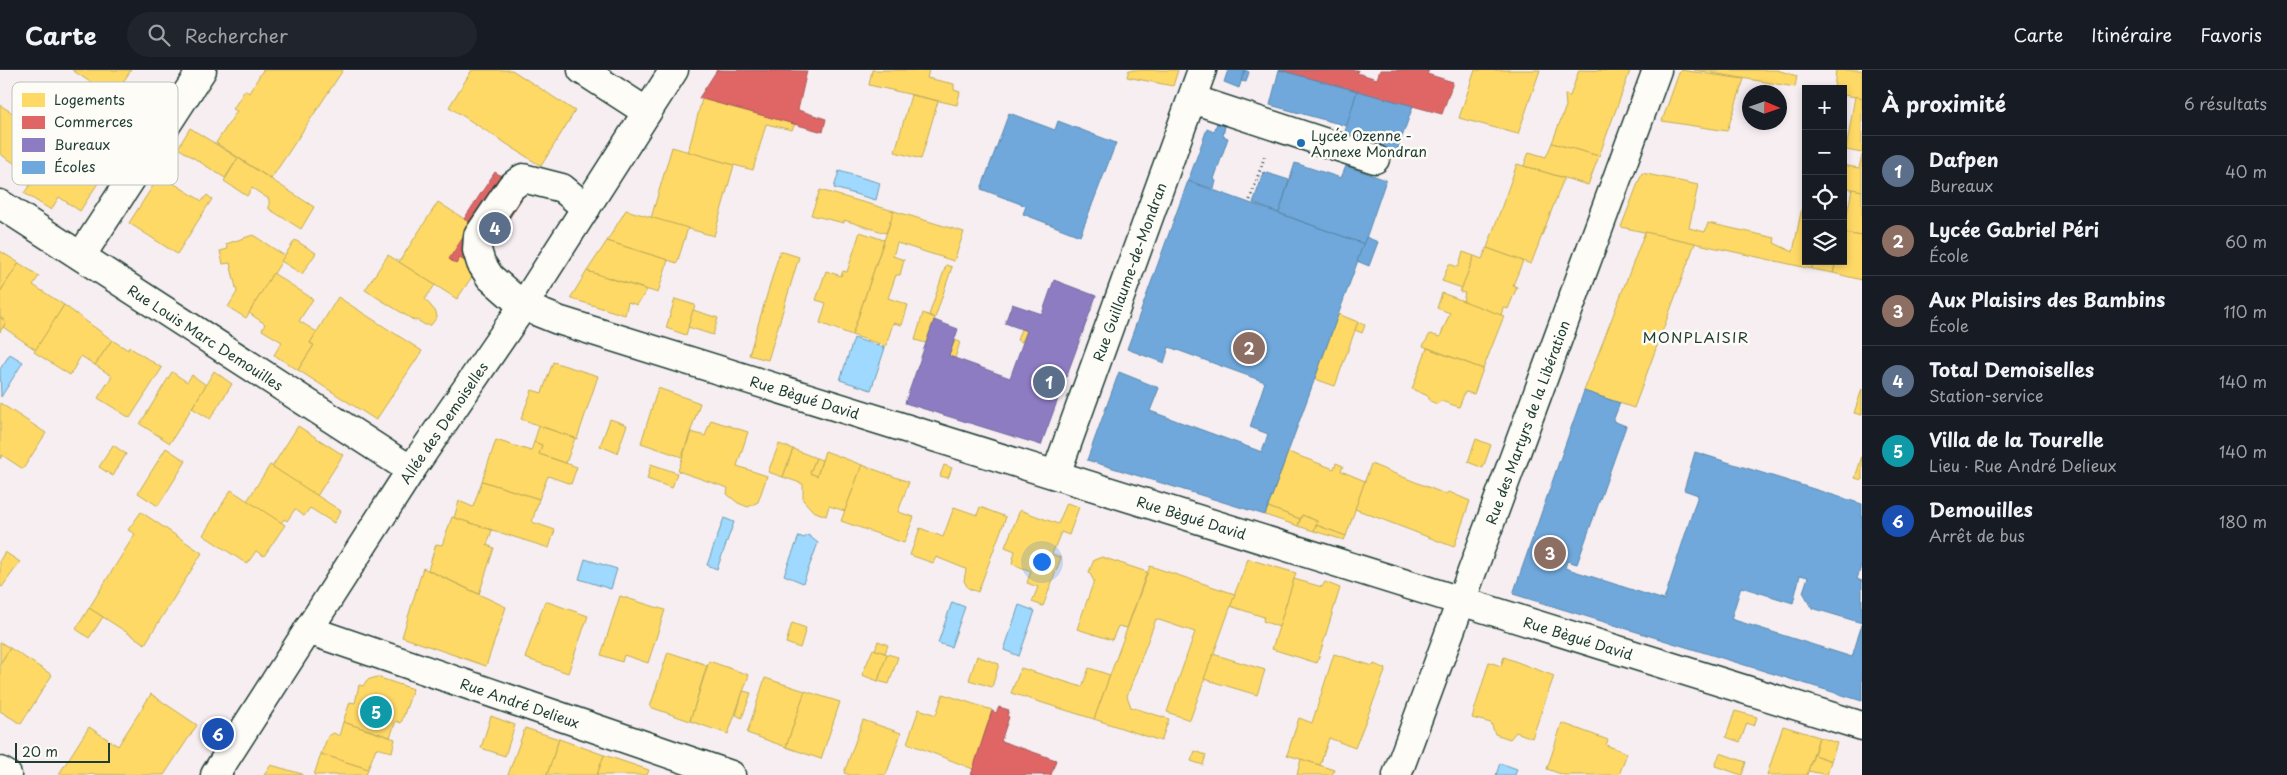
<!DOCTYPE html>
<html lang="fr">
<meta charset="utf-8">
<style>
:root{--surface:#171b24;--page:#20242c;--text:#f1f3f6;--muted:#9ea1a6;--line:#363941;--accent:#1f6fb2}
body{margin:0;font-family:"Playpen Sans",sans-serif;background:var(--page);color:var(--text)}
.controls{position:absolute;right:15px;top:15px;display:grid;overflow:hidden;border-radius:0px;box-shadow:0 2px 8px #0003}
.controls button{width:45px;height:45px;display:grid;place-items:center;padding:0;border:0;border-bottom:1px solid var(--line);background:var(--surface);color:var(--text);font:25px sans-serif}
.compass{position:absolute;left:1742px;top:15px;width:45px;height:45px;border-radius:50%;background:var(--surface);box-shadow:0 2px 8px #0003;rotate:92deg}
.scale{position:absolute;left:15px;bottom:12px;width:95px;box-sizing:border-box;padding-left:5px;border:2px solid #1f3d34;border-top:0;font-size:14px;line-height:18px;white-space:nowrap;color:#1f3d34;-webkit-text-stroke:4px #fdfcf7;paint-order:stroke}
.you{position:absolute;left:1041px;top:491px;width:18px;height:18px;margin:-12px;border:4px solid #fff;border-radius:50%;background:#1a73e8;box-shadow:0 0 0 8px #1a73e833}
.badge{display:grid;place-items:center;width:32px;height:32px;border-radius:50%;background:var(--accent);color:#fff;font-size:16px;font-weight:700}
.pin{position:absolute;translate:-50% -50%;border:2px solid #fff;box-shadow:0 1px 5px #0006}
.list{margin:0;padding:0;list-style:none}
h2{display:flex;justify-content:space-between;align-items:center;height:65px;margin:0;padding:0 20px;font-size:21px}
h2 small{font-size:16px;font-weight:400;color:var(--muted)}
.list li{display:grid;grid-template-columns:32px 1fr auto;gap:15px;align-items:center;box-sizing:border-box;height:70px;padding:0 20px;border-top:1px solid var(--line)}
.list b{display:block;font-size:19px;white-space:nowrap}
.list p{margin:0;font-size:16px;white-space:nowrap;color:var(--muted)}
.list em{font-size:16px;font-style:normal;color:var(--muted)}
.icon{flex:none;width:28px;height:28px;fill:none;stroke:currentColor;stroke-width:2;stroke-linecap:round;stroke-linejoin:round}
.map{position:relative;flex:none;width:1862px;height:705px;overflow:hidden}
header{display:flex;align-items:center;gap:30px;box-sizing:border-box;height:70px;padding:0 25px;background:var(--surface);border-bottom:1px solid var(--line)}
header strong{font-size:24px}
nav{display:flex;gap:28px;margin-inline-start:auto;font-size:18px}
.search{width:350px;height:45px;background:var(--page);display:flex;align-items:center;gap:12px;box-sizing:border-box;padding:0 18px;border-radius:28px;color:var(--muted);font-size:19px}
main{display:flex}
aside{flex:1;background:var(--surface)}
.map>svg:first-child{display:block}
</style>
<header>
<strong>Carte</strong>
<div class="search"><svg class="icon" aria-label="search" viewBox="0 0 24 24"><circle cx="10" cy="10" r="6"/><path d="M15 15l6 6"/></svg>Rechercher</div>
<nav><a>Carte</a><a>Itinéraire</a><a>Favoris</a></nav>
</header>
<main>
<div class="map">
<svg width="1862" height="705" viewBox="0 0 1862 705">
<rect width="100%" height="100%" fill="#f7eef2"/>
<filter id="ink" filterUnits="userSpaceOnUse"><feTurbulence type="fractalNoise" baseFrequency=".02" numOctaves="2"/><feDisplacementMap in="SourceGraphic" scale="10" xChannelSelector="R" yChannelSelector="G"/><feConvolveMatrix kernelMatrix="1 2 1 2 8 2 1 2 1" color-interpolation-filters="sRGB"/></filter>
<g filter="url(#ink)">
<!-- water -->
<g fill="#9fd9ff" stroke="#6c9bae">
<path d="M839 101 880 113 876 130 834 118Z"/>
<path d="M854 268 885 278 871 320 840 310Z"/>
<path d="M10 284 23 292 1 327 0 299Z"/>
<path d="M724 448 734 452 717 499 707 495Z"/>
<path d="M808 465 818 473 803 513 784 505 799 466 804 468Z"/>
<path d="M585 489 617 499 611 519 579 509Z"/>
<path d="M952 532 965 537 951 577 938 573Z"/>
<path d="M1019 535 1035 541 1019 586 1004 580Z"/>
<path d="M1500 693 1517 699 1515 705H1496Z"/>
</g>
<!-- homes -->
<g fill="#ffd966" stroke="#bcaa57">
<path d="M72 0H131L113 27Z"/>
<path d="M263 0H343L271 109 216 73 237 41 233 39 245 20 249 23Z"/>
<path d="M472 0H512L575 41 541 96 449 37Z"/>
<path d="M872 0H929L927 8 954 14V20L960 22 957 35 869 15Z"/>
<path d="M1129 0H1178L1173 16 1127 7Z"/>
<path d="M1475 0H1540L1518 64 1459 48Z"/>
<path d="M1579 0 1630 1 1599 86 1552 73 1566 36 1565 25 1570 26Z"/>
<path d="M1680 0 1744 9 1727 61 1662 51Z"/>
<path d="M1694 0H1777L1797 6 1795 17Z"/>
<path d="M1836 0H1862V28L1843 25V19H1834Z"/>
<path d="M911 25 938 31 921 89 895 82Z"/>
<path d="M1855 26 1862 28V83L1846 80Z"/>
<path d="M702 29 795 54 792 60 766 54 753 100 734 95 688 82Z"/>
<path d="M0 35 105 102 80 141 59 127 51 140 24 123 36 107 0 84Z"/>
<path d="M190 58 238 88 225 108 178 78Z"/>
<path d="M1552 73 1599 86 1588 115 1524 96 1529 82 1546 87Z"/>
<path d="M672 77 734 95 714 166 651 148Z"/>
<path d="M1862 85V121L1843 117V95L1859 98Z"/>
<path d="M238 88 314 137 301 159 269 139V129L252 118 247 126 224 111Z"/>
<path d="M1517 94 1564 108 1531 194 1487 178Z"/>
<path d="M1642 103 1698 115 1689 158 1705 162 1708 153 1775 168 1774 173 1793 182 1802 137 1806 138V191H1813L1812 199 1621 157Z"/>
<path d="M160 105 202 131 207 125 212 129 177 184 129 153Z"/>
<path d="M1852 119 1862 121V166L1843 163Z"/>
<path d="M820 120 894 141 886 163 844 150V153L811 145Z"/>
<path d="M438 132 472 154 449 189 456 194 460 188 477 199 457 229 399 192Z"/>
<path d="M626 140 688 158 677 193 607 171Z"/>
<path d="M894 141 964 162 954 191 897 173 893 186 904 190 900 205H896L888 228 908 235 902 255 893 253 886 276 852 265Z"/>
<path d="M860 162 884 170 852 265 820 253 826 233 816 230 826 201 841 206 843 201 847 202Z"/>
<path d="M1645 162 1695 173 1634 338 1584 321Z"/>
<path d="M1843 163 1862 166V210L1833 203 1836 191H1843Z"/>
<path d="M253 165 285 186 246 248 228 237 237 222 230 193 223 194 220 181 228 179 226 174Z"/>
<path d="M295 170 316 183 302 204 281 191Z"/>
<path d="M607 171 668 190 658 223 587 201Z"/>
<path d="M1487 178 1523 191 1513 215 1517 217 1508 239 1503 237 1501 246 1463 231 1465 223 1460 222 1474 186 1482 189Z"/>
<path d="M0 181 19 193 0 222Z"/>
<path d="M780 181 799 187 768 290 749 285Z"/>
<path d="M1463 182 1474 186 1462 218 1442 211 1449 194 1458 197Z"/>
<path d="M388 185 435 215 425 229 436 242 437 247 431 255H425L417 250 415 251 365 220Z"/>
<path d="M1813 191 1835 195 1833 203 1812 199Z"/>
<path d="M19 193 39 206 33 215 64 235 36 280 3 257 6 252 0 247V222Z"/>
<path d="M946 195 952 197 935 248 929 245Z"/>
<path d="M587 201 647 220 637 235 628 232 625 245 572 229 571 227Z"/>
<path d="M273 203 313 229 299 251 317 262 310 273 314 275 298 300 274 285 282 272 262 260 265 254 249 243Z"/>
<path d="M1442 223 1504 246 1483 299 1423 276 1430 264 1440 267 1450 243 1437 238Z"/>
<path d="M338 227 422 281 376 350 298 300 314 275 310 273Z"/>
<path d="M675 229 695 235 686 265 666 258Z"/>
<path d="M64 235 112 270 95 295 81 286 70 305 34 282Z"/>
<path d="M693 240 718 248 713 265 688 257Z"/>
<path d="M923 243 935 248 926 273 915 270Z"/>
<path d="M1338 244 1358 252 1335 316 1315 309Z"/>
<path d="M0 247 6 252 0 262Z"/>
<path d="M1358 252 1365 255 1362 263 1355 260Z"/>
<path d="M1021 259 1027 261 1022 272 1017 270Z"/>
<path d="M112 270 128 280 129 277 162 298 130 348 98 328 112 306 95 295Z"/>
<path d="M955 270 960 272 955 288 949 286Z"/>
<path d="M1427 278 1483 299 1474 324 1465 322 1459 337 1441 331 1437 334 1430 331 1428 326 1412 319Z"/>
<path d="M553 292 598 306 577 369 521 349 532 320 542 323Z"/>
<path d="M214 301 232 314 210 349 192 338Z"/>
<path d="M172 302 187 312 192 305 206 315 170 373 140 354Z"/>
<path d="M658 318 700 333 682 387 641 373Z"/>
<path d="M1862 319V345L1854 343Z"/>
<path d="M0 333 46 363 23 399 2 385 0 389Z"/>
<path d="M610 349 627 355 617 383 600 376Z"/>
<path d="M711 350 748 362 737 396 767 406 758 432 748 437 738 433 727 424 728 418 678 401 691 362 705 366Z"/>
<path d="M298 356 343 385 317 426 272 397Z"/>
<path d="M539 356 575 368 566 393 539 384 542 375 534 372Z"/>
<path d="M1476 369 1491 375 1483 398 1468 392Z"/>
<path d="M496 370 531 381 534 372 542 375 539 384 577 397 571 414 548 406 539 429 482 411Z"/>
<path d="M779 374 793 379 783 407 768 402Z"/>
<path d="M113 375 126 384 113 406 99 397Z"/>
<path d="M166 378 186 391 158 436 138 423Z"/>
<path d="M793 379 816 388 810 403 817 406 825 381 862 395 845 441 829 436 826 446 813 441 803 430V414L783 407Z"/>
<path d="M1288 382 1334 399 1336 393 1343 396 1341 401 1365 411 1346 466 1316 455 1317 451 1302 445 1300 449 1268 437Z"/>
<path d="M1862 386V410L1855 408Z"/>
<path d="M816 388 822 390 817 406 810 403Z"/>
<path d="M651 394 677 403 672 418 647 409Z"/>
<path d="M1371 394 1445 424 1449 422 1470 431 1454 477 1355 439Z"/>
<path d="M270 395 341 441 334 453 310 438 304 446 295 439 287 451 284 449 281 453 247 431Z"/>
<path d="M862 395 909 412 898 442 914 447 904 473 841 451Z"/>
<path d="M944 395 952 398 948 408 940 406Z"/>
<path d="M482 411 539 429 532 452 555 460 549 478 454 448 459 431 473 437Z"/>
<path d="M231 420 285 455 264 486 256 481 247 494 203 465Z"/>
<path d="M1067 433 1079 437 1069 465 1061 462 1052 484 1061 488 1043 536 1032 532 1038 517 1027 513 1031 501 1012 494 1015 481 1005 477 1020 440 1058 454Z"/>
<path d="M954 437 977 445 980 437 1006 447 978 522 968 518 964 511 966 499 936 487 933 493 910 485 920 458 943 467Z"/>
<path d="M1268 437 1300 449 1298 456 1265 445Z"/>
<path d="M141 442 202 483 145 574 89 538 135 464 128 460Z"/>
<path d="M1302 445 1317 451 1314 461 1298 456Z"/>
<path d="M452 447 492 460 487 475 494 478 479 524 428 500 436 474 442 475Z"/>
<path d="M1316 455 1346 466 1344 470 1314 461Z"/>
<path d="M5 482 20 492 2 517 0 516V490Z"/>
<path d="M1102 487 1147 502 1127 558 1118 556 1112 570 1077 559 1094 511 1089 502 1094 490Z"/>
<path d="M1248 489 1296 503 1279 557 1263 551 1264 547 1230 536Z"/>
<path d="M1150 496 1235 524 1190 650 1167 642 1195 562 1156 549 1127 626 1131 637 1169 649 1161 671 1094 649Z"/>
<path d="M423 498 506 537 486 596 402 567Z"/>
<path d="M1294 509 1322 517 1325 512 1340 518 1317 593 1272 579Z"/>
<path d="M620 526 665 540 648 593 624 585 622 592 601 585Z"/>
<path d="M545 531 588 546 568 603 525 588Z"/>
<path d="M89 538 103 547 89 568 76 559Z"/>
<path d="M792 553 806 558 800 578 786 573Z"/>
<path d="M878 571 888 575 885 583 875 580Z"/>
<path d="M0 572 10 578 0 594Z"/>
<path d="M10 578 52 605 21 654 0 641V594Z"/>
<path d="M873 579 887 584 878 611 862 605Z"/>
<path d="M668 582 707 595 690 651 650 637Z"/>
<path d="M887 584 898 587 889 614 878 611Z"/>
<path d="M1213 584 1265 600 1257 625 1204 609Z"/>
<path d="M1334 584 1373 596 1374 594 1386 599 1355 678 1329 668 1320 695 1287 685 1299 648 1312 653Z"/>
<path d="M977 586 999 594 992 617 969 610Z"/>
<path d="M1504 587 1554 606 1532 668 1516 662 1510 669 1495 664 1491 653 1472 648 1489 592 1501 596Z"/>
<path d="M709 591 749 605 728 664 690 651Z"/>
<path d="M1021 598 1082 617 1089 598 1110 605 1094 649 1011 623Z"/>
<path d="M377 607 413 619 401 653 396 651 390 667 343 652 350 632 355 633 359 615 363 616 367 610Z"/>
<path d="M765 608 805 621 786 677 747 663Z"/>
<path d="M743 621 751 623 742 648 736 645Z"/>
<path d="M805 621 840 632 821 689 786 677Z"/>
<path d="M151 624 197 655 164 705 59 704 89 657 118 676Z"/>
<path d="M943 624 992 640 973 699 907 673 919 639 936 645Z"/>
<path d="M1735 641 1757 647 1754 656 1747 653 1740 672 1726 667Z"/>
<path d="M491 646 515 655 505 686 481 678Z"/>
<path d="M863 650 901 663 886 705H850L844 703Z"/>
<path d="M343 652 395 669 392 682 376 678 368 699 321 684 328 666 334 663 339 666Z"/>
<path d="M1562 653 1608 670 1606 675 1627 683 1619 705H1564L1547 699Z"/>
<path d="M1783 656 1819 667 1807 705H1767Z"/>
<path d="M525 658 559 669 547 705H508Z"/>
<path d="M1819 667 1837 673 1831 691 1814 685Z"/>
<path d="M559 669 604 685 597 705H547Z"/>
<path d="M1195 681 1206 685 1203 695 1191 691Z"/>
<path d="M1720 683 1746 692 1742 705 1715 696Z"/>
<path d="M321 684 368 699 366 705H314Z"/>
<path d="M604 685 649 700 647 705H597Z"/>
<path d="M1814 685 1831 691 1827 705 1808 701Z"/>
<path d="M1301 689 1334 700 1332 705H1297Z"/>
<path d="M271 695 302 704V705H264Z"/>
</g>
<!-- shops -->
<g fill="#e06666" stroke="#a65a57">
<path d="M717 0 807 1 798 40 826 49 823 62 699 28Z"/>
<path d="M1279 0H1358L1357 3 1377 9 1380 0H1429L1427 4 1453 12 1442 44Z"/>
<path d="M495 102 526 122 477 199 460 188 456 194 449 189 472 154 464 149Z"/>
<path d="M999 637 1009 640 1007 646 1009 647 1001 671 1056 690 1051 705H971L992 641 996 643Z"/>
</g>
<!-- offices -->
<path fill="#8e7cc3" stroke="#6d6998" d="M1054 210 1096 226 1041 375 905 333 934 250 958 259 949 286 1010 308 1027 261 1005 253 1012 234 1042 244Z"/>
<!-- schools -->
<g fill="#6fa8dc" stroke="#5788aa">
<path d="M1228 0H1245L1239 18 1224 12Z"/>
<path d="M1245 0 1249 2 1246 12 1241 11Z"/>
<path d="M1279 0 1357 21 1347 56 1270 35Z"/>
<path d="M1357 21 1413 36 1397 81 1344 65Z"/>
<path d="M1009 43 1055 60 1058 51 1116 73 1080 166 1023 144 1026 136 981 119Z"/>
<path d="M1217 53 1225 56 1223 66 1228 68 1214 109 1216 111 1214 119 1188 111 1207 59 1214 62Z"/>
<path d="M1295 93 1341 108 1346 96 1386 110 1364 174 1279 143Z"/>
<path d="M1264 102 1289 110 1279 143 1253 133Z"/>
<path d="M1188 111 1364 174 1265 445 1087 390 1119 302 1159 318 1150 341 1262 382 1268 364 1250 357 1265 312 1169 277 1164 293 1127 279Z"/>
<path d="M1366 167 1378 172 1369 196 1357 191Z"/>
<path d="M1584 321 1620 333 1613 351 1626 356 1577 494 1567 491 1565 498 1664 530 1698 425 1684 420 1695 382 1862 434V493L1857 509 1862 511V553L1812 538 1803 522 1808 507 1800 505 1793 533 1741 517 1731 549 1852 587 1862 554V631L1513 524Z"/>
</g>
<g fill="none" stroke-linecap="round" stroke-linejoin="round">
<defs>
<g id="minor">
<path d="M582 0 647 42"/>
<path d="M1192 29 1375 89"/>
<path id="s1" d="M0 134 411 400"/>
<path id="s2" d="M586 138 562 118 523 108 511 117 478 166 477 180 481 193 490 207 523 236 558 250 1862 656"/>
<path d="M81 186 202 0"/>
<path id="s3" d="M1056 404 1202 0"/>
<path id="s4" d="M308 560 731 705"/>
<path d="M0 701 7 705"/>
<path id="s5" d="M1397 705 1657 0"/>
</g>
<g id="major">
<path id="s6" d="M215 705 411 400 523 236 674 0"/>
</g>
</defs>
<!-- minor casing -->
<use href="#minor" stroke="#1f3d34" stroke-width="31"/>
<!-- major casing -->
<use href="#major" stroke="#1f3d34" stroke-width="31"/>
<!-- path -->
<path stroke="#1f3d34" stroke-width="3" stroke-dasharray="1 4" stroke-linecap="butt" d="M1250 130 1265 85"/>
<!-- minor -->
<use href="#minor" stroke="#fdfcf7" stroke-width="28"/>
<!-- major -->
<use href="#major" stroke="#fdfcf7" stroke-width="28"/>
</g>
</g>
<!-- markers -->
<circle fill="#1f6fb2" stroke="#fdfcf7" stroke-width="2" cx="1301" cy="73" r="5"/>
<g text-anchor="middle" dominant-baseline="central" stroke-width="5" stroke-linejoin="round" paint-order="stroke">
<!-- poi labels -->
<g font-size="14" fill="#1f3d34" stroke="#fdfcf7" text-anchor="start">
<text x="1311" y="65">Lycée Ozenne -<tspan x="1311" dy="16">Annexe Mondran</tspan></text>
</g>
<!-- street labels -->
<g font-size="14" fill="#1f3d34" stroke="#fdfcf7">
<text stroke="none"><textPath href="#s3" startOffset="215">Rue Guillaume-de-Mondran</textPath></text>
<text stroke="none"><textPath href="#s1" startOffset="245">Rue Louis Marc Demouilles</textPath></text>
<text stroke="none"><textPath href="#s2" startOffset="530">Rue Bègué David</textPath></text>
<text stroke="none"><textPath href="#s6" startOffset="420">Allée des Demoiselles</textPath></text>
<text stroke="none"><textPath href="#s5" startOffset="376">Rue des Martyrs de la Libération</textPath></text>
<text stroke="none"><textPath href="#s2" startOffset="935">Rue Bègué David</textPath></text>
<text stroke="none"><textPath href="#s2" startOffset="1340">Rue Bègué David</textPath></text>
<text stroke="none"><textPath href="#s4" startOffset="224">Rue André Delieux</textPath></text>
</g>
<!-- neighbourhood labels -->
<g font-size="15" letter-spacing="1" fill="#1f3d34" stroke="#fdfcf7">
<text x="1696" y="266">MONPLAISIR</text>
</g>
</g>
<!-- legend -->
<rect x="12" y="12" width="166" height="103" rx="8" fill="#fdfcf7" stroke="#bac3bc" stroke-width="1"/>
<rect x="22" y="23" width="23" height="14" fill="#ffd966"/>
<rect x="22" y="46" width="23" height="13" fill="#e06666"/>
<rect x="22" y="68" width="23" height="14" fill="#8e7cc3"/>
<rect x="22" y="91" width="23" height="13" fill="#6fa8dc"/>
<g font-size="14" fill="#1f3d34">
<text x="54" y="35">Logements</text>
<text x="54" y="57">Commerces</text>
<text x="54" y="80">Bureaux</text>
<text x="54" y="102">Écoles</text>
</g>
</svg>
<div class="controls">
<button>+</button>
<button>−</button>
<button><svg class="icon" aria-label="locate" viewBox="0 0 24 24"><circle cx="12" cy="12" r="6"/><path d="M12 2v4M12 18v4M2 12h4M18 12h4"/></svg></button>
<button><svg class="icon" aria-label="layers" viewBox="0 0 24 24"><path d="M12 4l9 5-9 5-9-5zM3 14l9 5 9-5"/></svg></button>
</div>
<svg class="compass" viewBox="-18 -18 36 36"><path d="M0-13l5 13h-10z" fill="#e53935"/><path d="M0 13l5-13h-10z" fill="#9ea1a6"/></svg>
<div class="scale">20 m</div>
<div class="you"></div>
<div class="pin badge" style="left:1049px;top:312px;background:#5c6f8a">1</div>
<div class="pin badge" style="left:1249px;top:278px;background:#8d6e63">2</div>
<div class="pin badge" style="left:1550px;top:483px;background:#8d6e63">3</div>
<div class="pin badge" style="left:495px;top:158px;background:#5c6f8a">4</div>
<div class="pin badge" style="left:376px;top:642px;background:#0f9aa8">5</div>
<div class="pin badge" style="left:218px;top:664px;background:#1a4fb4">6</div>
</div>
<aside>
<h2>À proximité<small>6 résultats</small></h2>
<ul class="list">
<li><span class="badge" style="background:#5c6f8a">1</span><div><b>Dafpen</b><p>Bureaux</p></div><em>40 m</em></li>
<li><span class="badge" style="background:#8d6e63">2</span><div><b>Lycée Gabriel Péri</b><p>École</p></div><em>60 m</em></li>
<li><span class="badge" style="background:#8d6e63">3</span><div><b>Aux Plaisirs des Bambins</b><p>École</p></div><em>110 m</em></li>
<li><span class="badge" style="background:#5c6f8a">4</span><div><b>Total Demoiselles</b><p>Station-service</p></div><em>140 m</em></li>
<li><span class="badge" style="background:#0f9aa8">5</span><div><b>Villa de la Tourelle</b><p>Lieu · Rue André Delieux</p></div><em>140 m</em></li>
<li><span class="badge" style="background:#1a4fb4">6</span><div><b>Demouilles</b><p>Arrêt de bus</p></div><em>180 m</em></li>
</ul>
</aside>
</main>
